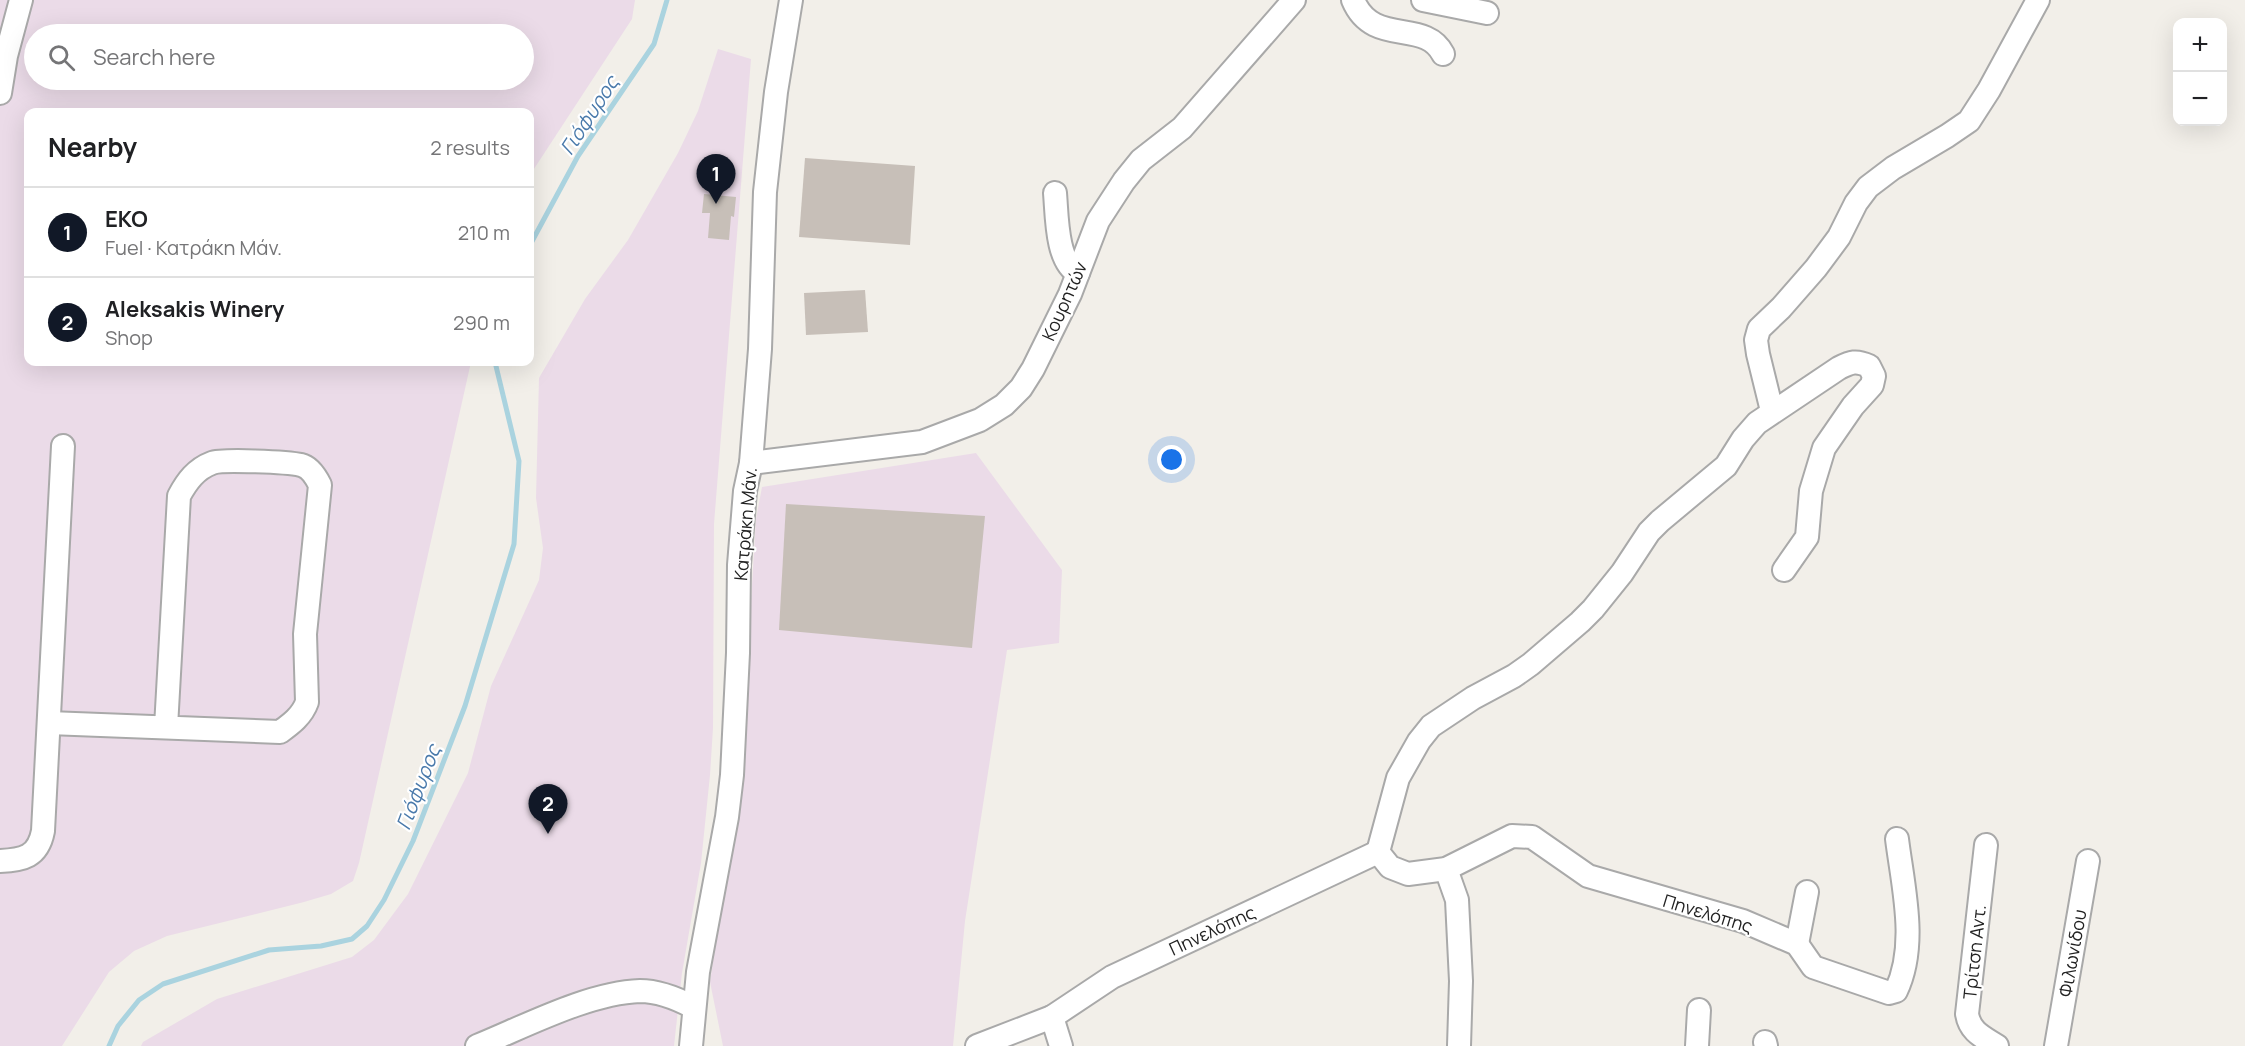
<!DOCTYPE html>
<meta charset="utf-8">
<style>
:root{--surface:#fff;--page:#f6f6f6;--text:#202124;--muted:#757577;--line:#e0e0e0;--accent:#111827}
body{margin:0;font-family:Manrope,sans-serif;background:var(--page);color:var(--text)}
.controls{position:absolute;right:18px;top:18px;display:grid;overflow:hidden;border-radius:12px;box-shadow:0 6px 24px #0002}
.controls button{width:54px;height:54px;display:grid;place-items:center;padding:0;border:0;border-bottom:2px solid var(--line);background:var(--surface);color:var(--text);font:30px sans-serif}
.you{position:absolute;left:1172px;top:460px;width:21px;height:21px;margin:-15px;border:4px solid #fff;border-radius:50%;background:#1a73e8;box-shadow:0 0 0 9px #1a73e833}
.badge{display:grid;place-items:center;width:39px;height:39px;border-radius:50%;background:var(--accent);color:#fff;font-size:20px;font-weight:700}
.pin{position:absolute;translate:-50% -50px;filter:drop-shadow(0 2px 3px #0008)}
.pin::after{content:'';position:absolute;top:32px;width:21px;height:18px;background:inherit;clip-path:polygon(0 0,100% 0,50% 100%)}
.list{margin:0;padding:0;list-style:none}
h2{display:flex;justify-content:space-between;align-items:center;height:78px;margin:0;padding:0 24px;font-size:26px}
h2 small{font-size:20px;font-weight:400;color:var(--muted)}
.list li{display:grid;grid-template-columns:39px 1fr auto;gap:18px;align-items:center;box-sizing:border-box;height:90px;padding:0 24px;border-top:2px solid var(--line)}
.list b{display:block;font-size:22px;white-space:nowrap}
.list p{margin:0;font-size:20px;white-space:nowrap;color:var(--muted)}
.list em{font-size:20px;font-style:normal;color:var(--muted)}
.icon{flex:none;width:33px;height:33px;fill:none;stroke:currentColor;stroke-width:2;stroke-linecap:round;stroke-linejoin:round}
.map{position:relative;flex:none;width:2245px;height:1046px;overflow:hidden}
.search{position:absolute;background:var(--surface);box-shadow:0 6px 24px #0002;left:24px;top:24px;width:510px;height:66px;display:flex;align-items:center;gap:15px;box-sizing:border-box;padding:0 21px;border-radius:33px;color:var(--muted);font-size:22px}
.panel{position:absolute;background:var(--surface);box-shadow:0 6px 24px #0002;left:24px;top:108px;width:510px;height:258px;border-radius:12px}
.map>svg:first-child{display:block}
</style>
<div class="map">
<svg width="2245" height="1046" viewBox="0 0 2245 1046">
<rect width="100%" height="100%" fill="#f2efe9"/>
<!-- industrial -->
<g fill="#ebdbe8" fill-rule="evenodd">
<path d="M0 0H635L632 19 530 175V112H28V362H471L359 863 353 881 331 894 304 902 167 936 134 951 109 972 62 1046H0ZM34 34H524V80H34Z"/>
<path d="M718 49 751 59 714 524 713 728 710 775 701 863 682 973 674 1046H141L143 1042 217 999 352 957 374 940 408 894 468 773 491 686 539 580 543 548 536 498 539 378 585 299 628 240 678 153 698 111Z"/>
<path d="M976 453 1062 570 1059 643 1007 650 965 921 953 1046H723L710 982 741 767 756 519 762 487Z"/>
</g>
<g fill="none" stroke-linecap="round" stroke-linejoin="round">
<!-- stream -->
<g stroke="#aad3df" stroke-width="5">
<path d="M530 245 578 156 654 44 667 0"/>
<path d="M109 1046 118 1026 139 1000 163 984 269 950 321 946 352 939 367 926 384 900 413 841 465 706 514 544 519 461 495 362"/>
</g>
</g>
<!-- building -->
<g fill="#c7bfb8">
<path d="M805 158 915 166 910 245 799 237Z"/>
<path d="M704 194 736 197 734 217 731 216 729 240 708 238 710 213H702Z"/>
<path d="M865 290 868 332 806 335 804 293Z"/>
<path d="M786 504 985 516 972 648 779 630Z"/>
</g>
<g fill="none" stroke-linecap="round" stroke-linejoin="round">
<defs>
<g id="minor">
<path d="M1353 0C1373 48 1425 18 1443 54"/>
<path d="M1423 0 1487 13"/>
<path d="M0 93 6 56 21 0"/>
<path d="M1055 193C1057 215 1056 262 1078 273"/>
<path d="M1772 411 1758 354 1756 340 1759 329 1781 308 1816 268 1839 237 1856 203 1868 187 1893 168 1947 136 1969 121 1989 90 2038 0"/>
<path d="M751 463 922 442 980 420 1004 405 1021 388 1033 369 1070 294 1098 221 1124 181 1141 160 1182 128 1294 0"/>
<path d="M1784 570 1807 537 1811 491 1824 448 1853 406 1872 385 1874 376 1869 366C1856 360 1851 362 1839 368L1757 423 1743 439 1726 466 1660 521 1649 532 1622 573 1593 609 1580 622 1531 664 1514 676 1473 698 1431 726 1419 741 1398 778 1378 852 1390 867 1408 874 1446 869 1512 836 1532 837 1588 876 1743 921 1797 944 1813 967 1889 993 1896 991C1918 945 1903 887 1897 839"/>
<path d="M49 723 280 732C291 724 302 716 307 702L305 634 320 485C316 477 310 467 301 465 288 462 222 459 212 463 196 469 187 481 179 496L166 727"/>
<path d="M1986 845 1967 1014C1970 1032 1983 1037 1997 1046"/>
<path d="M0 861C23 860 38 857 43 831L63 446"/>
<path d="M1446 869 1457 900 1461 981 1459 1046"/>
<path d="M1797 944 1807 892"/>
<path d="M1052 1017 1061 1046"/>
<path d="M1765 1042 1766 1046"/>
<path d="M477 1046C526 1026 588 993 640 991 657 991 678 999 693 1007"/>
<path d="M691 1046 698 972 727 817 732 775 738 653 739 565 745 491 751 463 760 349 765 192 776 92 791 0"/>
<path d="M977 1046 1052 1017 1112 977 1378 852"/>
<path d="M1697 1046 1699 1010"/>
<path d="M2056 1046 2088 861"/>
</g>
</defs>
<!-- minor casing -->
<use href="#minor" stroke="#a9a9a9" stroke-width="26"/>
<!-- minor -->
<use href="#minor" stroke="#fff" stroke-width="22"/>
</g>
<g text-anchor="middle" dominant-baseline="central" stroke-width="4.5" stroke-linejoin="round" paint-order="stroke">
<!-- street labels -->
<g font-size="18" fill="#222" stroke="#fff">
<text transform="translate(1064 301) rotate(-66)">Κουρητών</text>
<text transform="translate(745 524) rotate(-85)">Κατράκη Μάν.</text>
<text transform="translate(1708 913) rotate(17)">Πηνελόπης</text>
<text transform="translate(1212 930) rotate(-25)">Πηνελόπης</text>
<text transform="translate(1974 952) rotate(-84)">Τρίτση Αντ.</text>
<text transform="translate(2072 953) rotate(-80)">Φιλωνίδου</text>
</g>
<!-- water labels -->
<g font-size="20" font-style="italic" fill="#4a7aab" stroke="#fff">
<text transform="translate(589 115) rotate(-57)">Γιόφυρος</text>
<text transform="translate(418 787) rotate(-69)">Γιόφυρος</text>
</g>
</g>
</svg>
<div class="controls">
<button>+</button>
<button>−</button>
</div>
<div class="you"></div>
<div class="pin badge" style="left:716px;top:204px">1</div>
<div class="pin badge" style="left:548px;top:834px">2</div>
<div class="search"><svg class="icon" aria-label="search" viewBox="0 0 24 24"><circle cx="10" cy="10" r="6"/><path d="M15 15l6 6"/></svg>Search here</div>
<section class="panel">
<h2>Nearby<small>2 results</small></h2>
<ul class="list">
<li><span class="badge">1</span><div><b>EKO</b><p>Fuel · Κατράκη Μάν.</p></div><em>210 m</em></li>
<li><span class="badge">2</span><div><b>Aleksakis Winery</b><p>Shop</p></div><em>290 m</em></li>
</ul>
</section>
</div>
